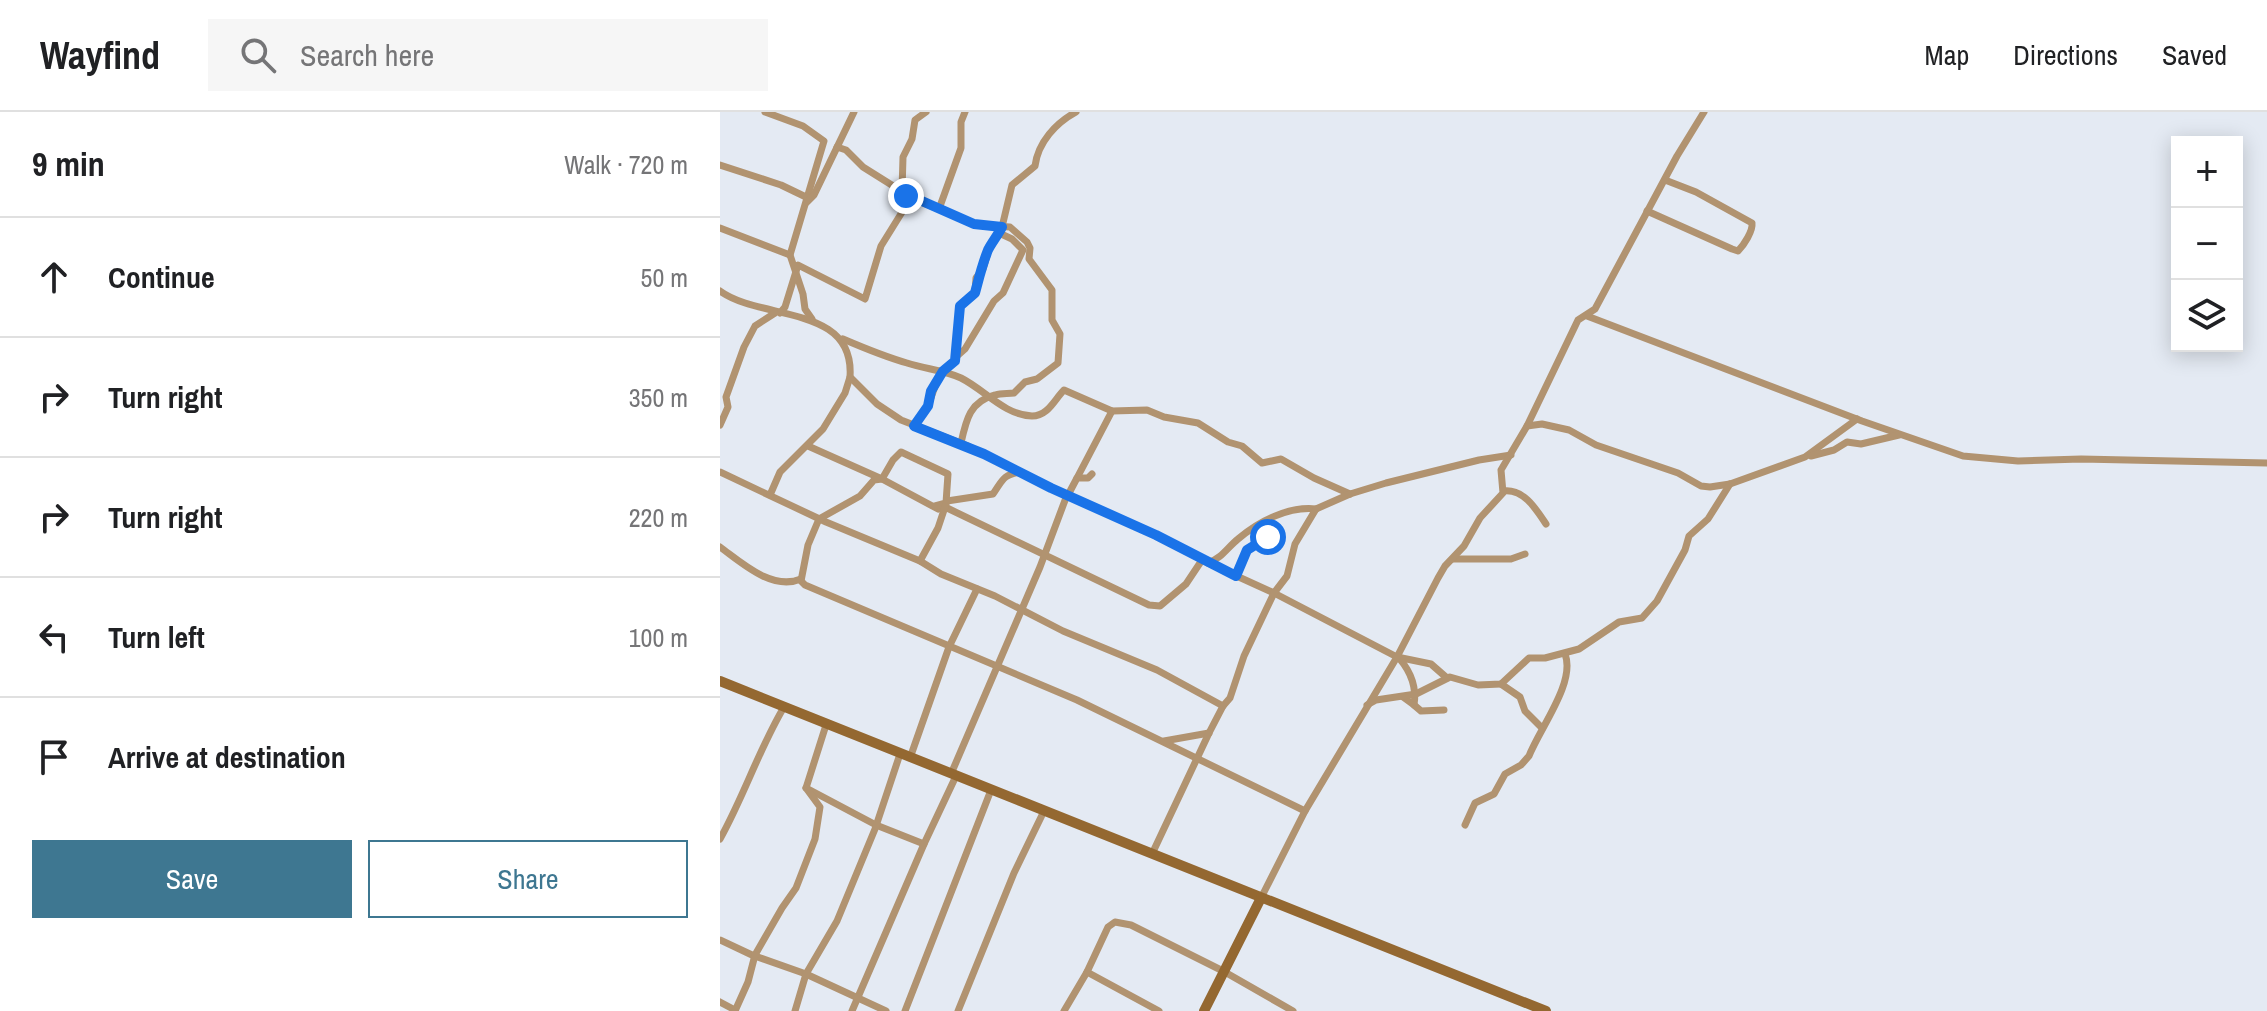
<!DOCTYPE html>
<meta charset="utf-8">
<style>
:root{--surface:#fff;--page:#f6f6f6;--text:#202124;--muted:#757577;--line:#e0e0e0;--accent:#3e7791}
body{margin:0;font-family:"Archivo Narrow",sans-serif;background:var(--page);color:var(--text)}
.controls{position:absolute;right:24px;top:24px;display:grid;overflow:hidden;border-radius:0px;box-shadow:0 4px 20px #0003}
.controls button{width:72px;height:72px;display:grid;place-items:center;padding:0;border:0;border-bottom:2px solid var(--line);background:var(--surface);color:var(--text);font:40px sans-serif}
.stop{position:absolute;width:24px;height:24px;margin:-18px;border:6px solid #1a73e8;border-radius:50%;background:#fff}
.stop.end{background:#1a73e8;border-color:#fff;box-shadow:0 2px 8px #0008}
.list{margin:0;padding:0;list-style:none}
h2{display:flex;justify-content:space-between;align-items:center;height:104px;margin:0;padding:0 32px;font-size:34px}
h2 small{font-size:26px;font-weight:400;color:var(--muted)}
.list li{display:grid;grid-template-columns:52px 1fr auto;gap:24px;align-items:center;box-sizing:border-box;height:120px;padding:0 32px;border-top:2px solid var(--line)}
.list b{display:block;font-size:30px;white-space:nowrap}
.list em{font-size:26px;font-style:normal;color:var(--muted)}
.actions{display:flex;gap:16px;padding:24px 32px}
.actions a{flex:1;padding:18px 0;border:2px solid var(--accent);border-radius:0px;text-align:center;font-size:28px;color:var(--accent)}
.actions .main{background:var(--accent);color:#fff}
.icon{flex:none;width:44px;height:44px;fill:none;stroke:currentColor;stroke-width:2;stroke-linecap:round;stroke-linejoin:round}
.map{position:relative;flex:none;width:1547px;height:899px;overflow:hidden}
header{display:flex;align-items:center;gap:48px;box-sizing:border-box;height:112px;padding:0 40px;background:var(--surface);border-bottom:2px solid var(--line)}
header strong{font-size:38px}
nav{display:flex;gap:44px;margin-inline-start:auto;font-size:28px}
.search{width:560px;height:72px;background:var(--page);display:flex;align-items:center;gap:20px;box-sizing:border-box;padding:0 28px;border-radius:0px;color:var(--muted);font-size:30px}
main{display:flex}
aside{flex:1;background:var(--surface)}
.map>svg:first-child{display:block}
</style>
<header>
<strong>Wayfind</strong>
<div class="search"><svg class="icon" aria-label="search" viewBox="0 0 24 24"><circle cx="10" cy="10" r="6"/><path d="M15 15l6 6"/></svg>Search here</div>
<nav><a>Map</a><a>Directions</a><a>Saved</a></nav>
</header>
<main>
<aside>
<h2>9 min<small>Walk · 720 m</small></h2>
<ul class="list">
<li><svg class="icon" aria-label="ahead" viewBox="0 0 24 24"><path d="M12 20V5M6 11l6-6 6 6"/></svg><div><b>Continue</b></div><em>50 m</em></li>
<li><svg class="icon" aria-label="right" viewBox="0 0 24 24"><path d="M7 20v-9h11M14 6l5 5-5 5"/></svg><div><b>Turn right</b></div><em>350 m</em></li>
<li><svg class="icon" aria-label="right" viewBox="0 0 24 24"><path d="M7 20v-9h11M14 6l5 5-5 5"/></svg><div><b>Turn right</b></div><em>220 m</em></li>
<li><svg class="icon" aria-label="left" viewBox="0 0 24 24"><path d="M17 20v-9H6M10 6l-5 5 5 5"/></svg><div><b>Turn left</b></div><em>100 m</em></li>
<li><svg class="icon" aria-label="arrive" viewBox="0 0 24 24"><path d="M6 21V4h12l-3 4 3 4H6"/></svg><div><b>Arrive at destination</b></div></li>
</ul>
<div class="actions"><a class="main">Save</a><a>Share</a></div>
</aside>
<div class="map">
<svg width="1547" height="899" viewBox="0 0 1547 899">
<rect width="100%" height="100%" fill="#e4eaf3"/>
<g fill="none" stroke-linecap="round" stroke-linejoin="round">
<!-- street -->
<g stroke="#b19370" stroke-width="7">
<path d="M45 0 83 14 104 29 70 143 83 182 85 197 92 207"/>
<path d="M117 35 126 38 143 55 194 87 257 113 290 115 307 130 310 136 309 147 332 178V208L340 222 338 251 317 267 305 270 294 281C288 282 282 281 275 283 250 289 246 308 241 331"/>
<path d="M0 53 61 73 88 86"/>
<path d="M182 79 183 45 192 27 195 8 206 0"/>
<path d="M87 90 94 83 134 0"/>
<path d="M219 97 241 36V10L245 0"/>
<path d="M927 99 1012 137 1018 139C1024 133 1033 119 1032 111L976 80 945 68"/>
<path d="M0 116 70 143"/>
<path d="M0 179C41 209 135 192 130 265L157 292 181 308 248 334 331 376 436 423 488 451 554 481 677 545 711 552 727 566"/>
<path d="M60 201 65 195 78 153 145 187 161 134 184 97 186 82"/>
<path d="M867 204 1142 309 1243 344 1298 349 1361 347 1547 351"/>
<path d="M123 227C144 236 166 245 187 251 205 257 224 258 241 266 265 278 284 303 312 304 328 304 334 288 344 278L392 299 427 298 444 305 478 311 508 330 522 334 542 351 561 347 594 366 630 382"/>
<path d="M236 245 245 237 274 189 283 181 303 138 292 127 279 121"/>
<path d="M0 313 8 295 6 285 24 235 35 214 55 201"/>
<path d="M194 314 208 294 218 266 235 249 240 194 255 181 256 166 263 157 270 134 282 115 292 73 315 54C318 30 336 11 356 0"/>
<path d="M807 314 822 312 849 318 876 333 958 361 981 374 990 375 1010 372 1085 345 1137 307"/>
<path d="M88 334 162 367 218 397"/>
<path d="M1091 344 1114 338 1127 330 1141 332 1179 323"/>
<path d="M0 360 106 410 200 449 221 462 275 484 343 519 437 558 503 594"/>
<path d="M357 366 392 299"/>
<path d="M784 379C804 377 816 397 826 412"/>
<path d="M50 383 60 360 103 317 125 281 130 265"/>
<path d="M348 383 357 366H368L372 362"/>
<path d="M215 394 226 391 228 362 181 340 173 348 162 367 154 368 140 384 99 407 88 433 81 469 85 473 357 588 585 699"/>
<path d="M225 395 429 493 440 494 466 472 482 448"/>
<path d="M0 435C22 451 52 479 81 467"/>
<path d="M733 447H791L805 442"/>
<path d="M200 449 218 416 227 389 273 382C283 368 282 363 301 360"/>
<path d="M488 451C502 446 507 436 518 427 539 409 569 394 596 397"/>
<path d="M516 464 527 438 555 420"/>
<path d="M679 546C691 560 697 575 694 593L683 585"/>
<path d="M781 572 800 585 805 599 822 616"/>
<path d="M647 593 656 588 696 582 730 565 758 573 781 572 809 546H825L859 537 899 510 922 506 937 489 965 438 969 424 988 407 1010 372"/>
<path d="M694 593 701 599 724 598"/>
<path d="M444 629 489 621"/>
<path d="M190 646 229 535 257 477"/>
<path d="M231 662 320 455 347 383"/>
<path d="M86 676 106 613"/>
<path d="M88 677 156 713 204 732"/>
<path d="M745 713 755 691 774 682 785 662 801 653 809 644C820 616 856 570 845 542"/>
<path d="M0 727C24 684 39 637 64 595"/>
<path d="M432 742 489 621 503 594 510 586 524 544 554 481 567 464 575 432 596 397 630 382 666 371 759 348 791 343"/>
<path d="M541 786 585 699 677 545 718 466 725 454 744 434 760 406 783 381 781 358 807 314 858 208 875 197 957 44 984 0"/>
<path d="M0 828 32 843 86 862 166 899"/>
<path d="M367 860 439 899"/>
<path d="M0 890 15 898"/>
<path d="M15 899 28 870 35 843 62 796 76 776 95 727 100 695 86 676"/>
<path d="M75 899 86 862 117 809 155 717 180 642"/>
<path d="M132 899 204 732 236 664"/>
<path d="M185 899 271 678"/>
<path d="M238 899 294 761 324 699"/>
<path d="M344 899 367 860 388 815 395 810 411 813 503 859 573 899"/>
</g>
<!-- secondary -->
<g stroke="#946831" stroke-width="10">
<path d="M0 569 826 899"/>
<path d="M484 899 541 786"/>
</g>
</g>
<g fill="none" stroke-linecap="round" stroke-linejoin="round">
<!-- route -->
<path stroke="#1a73e8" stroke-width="10" d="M186 84V82L254 112 282 115C278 123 272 130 268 138 262 153 259 166 255 181L240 194 235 249 223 259 211 279 208 294 194 314 264 342 331 376 436 423 516 464 527 438 548 425"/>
</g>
</svg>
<div class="controls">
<button>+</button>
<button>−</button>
<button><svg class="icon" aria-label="layers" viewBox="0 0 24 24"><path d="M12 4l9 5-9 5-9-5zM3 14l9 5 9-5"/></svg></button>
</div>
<div class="stop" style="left:548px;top:425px"></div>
<div class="stop end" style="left:186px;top:84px"></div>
</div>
</main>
